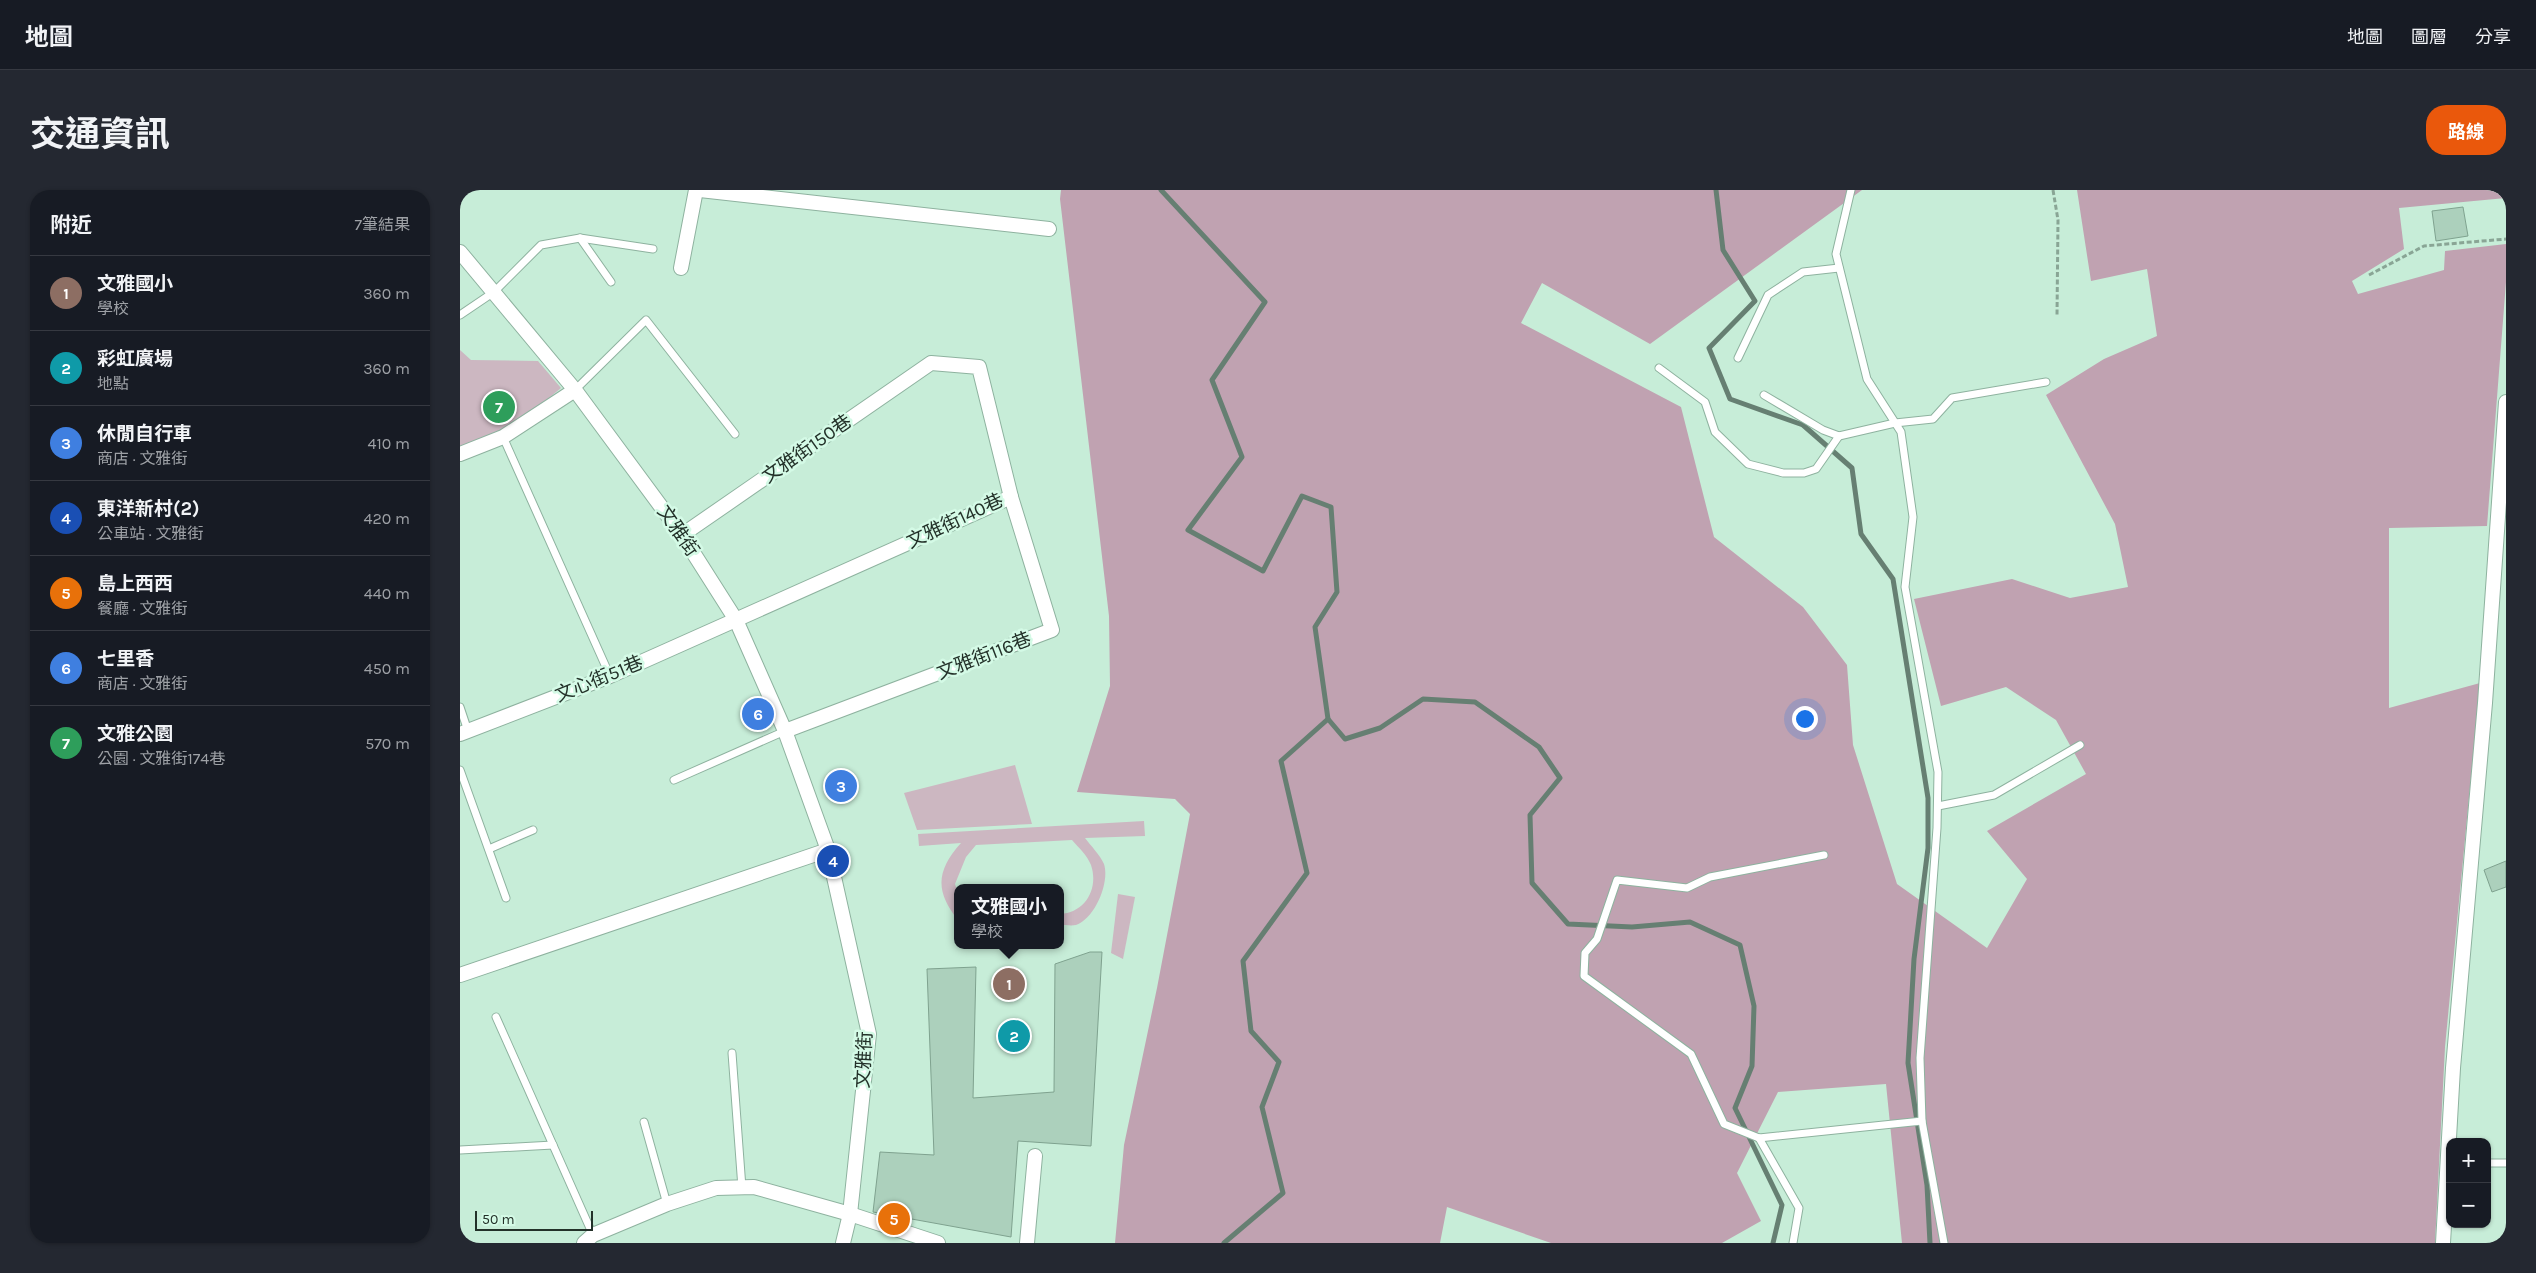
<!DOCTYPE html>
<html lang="zh-TW">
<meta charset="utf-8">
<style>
:root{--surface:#171b24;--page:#242831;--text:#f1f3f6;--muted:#9ea1a6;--line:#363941;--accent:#ea580c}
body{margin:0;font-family:Karla,"Noto Sans TC",sans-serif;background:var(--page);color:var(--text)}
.controls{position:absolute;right:15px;bottom:15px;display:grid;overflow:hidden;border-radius:10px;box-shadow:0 1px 4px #0004}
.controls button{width:45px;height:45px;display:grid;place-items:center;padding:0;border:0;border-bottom:1px solid var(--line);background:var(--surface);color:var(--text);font:25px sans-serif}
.scale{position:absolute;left:15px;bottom:12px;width:118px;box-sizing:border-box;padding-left:5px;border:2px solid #233129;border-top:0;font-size:14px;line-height:18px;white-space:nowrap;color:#233129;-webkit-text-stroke:4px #d4fae6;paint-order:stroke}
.you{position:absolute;left:1344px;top:528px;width:18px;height:18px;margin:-12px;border:4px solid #fff;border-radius:50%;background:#1a73e8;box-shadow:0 0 0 8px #1a73e833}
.badge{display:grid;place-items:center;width:32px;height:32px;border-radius:50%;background:var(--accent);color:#fff;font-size:16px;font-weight:700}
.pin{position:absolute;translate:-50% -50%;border:2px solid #fff;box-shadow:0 1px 5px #0006}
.popup{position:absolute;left:494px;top:694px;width:110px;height:65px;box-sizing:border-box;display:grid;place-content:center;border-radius:10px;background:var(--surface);filter:drop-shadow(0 1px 4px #0005);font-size:16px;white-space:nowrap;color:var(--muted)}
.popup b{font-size:19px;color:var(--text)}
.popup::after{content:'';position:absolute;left:50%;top:100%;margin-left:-10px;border:10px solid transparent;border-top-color:var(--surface)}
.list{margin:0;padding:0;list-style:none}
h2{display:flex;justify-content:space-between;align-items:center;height:65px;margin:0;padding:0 20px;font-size:21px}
h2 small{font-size:16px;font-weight:400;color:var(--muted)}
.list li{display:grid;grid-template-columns:32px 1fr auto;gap:15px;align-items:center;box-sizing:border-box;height:75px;padding:0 20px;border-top:1px solid var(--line)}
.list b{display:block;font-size:19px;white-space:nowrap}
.list p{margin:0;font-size:16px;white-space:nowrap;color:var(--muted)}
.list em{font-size:16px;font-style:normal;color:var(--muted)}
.map{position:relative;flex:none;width:2046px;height:1053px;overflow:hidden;border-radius:20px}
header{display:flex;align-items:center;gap:30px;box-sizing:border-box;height:70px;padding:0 25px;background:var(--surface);border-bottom:1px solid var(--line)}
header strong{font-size:24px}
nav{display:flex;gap:28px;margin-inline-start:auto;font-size:18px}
.intro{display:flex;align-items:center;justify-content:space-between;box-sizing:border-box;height:120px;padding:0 30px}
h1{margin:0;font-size:35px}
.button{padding:12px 22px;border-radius:20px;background:var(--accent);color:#fff;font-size:18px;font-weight:700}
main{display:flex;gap:30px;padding:0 30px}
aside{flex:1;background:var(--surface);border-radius:20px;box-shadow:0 1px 4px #0004}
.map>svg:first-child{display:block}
</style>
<header>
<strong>地圖</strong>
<nav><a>地圖</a><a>圖層</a><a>分享</a></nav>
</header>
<div class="intro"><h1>交通資訊</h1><a class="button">路線</a></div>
<main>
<aside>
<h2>附近<small>7筆結果</small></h2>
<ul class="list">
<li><span class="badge" style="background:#8d6e63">1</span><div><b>文雅國小</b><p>學校</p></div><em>360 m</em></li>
<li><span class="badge" style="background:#0f9aa8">2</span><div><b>彩虹廣場</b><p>地點</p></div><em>360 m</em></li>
<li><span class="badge" style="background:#3f7fe0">3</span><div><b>休閒自行車</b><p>商店 · 文雅街</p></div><em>410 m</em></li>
<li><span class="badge" style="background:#1a4fb4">4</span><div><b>東洋新村(2)</b><p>公車站 · 文雅街</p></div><em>420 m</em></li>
<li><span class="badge" style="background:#e8710a">5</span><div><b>島上西西</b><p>餐廳 · 文雅街</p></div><em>440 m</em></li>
<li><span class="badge" style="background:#3f7fe0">6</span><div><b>七里香</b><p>商店 · 文雅街</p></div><em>450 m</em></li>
<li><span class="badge" style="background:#2e9e5b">7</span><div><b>文雅公園</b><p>公園 · 文雅街174巷</p></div><em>570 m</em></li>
</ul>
</aside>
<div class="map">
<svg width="2046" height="1053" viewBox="0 0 2046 1053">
<rect width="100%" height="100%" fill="#c7edd8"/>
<!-- green -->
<g fill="#ccb7c1">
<path d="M0 160 11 170 78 171 101 198 56 235 0 265Z"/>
<path d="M555 575 572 634 457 640 444 603Z"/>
<path d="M684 631 685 646 625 648C631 656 640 665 644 674 650 692 635 729 616 735 612 736 605 735 600 735V724C625 723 639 699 631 675 627 665 619 658 612 650L516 655 506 667 495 694 498 704V730C475 701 476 681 501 653L459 656 458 644Z"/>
<path d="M658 704 675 707 663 769 651 763Z"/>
</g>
<!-- forest -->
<path fill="#c0a2b1" d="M601 0H1402L1190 154 1082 93 1061 133 1221 217 1254 347 1343 417 1387 475 1393 555 1437 694 1527 758 1567 689 1527 641 1626 584 1596 530 1546 497 1481 516 1454 409 1552 389 1610 408 1668 397 1655 334 1586 205 1644 169 1697 146 1687 79 1631 91 1617 0H2046V8L1939 18 1944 59 1892 91 1898 104 1984 80 1985 61 2046 54V92L2027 336 1929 338V518L2020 493 1985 857 1975 1053H1442L1426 894 1318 902 1277 983 1301 1031 1262 1053H1091L987 1017 980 1053H655L664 955 697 798 730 624 715 609 617 602 650 496 649 426 600 9Z"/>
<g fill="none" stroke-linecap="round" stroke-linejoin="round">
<!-- stream -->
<g stroke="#667f72" stroke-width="5">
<path d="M701 0 805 112 752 190 782 267 728 340 803 381 842 306 871 317 877 402 855 437 868 529 821 571 847 683 783 771 791 841 819 872 802 917 823 1003 764 1053"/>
<path d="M1256 0 1263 60 1295 111 1249 158 1270 209 1343 235 1392 278 1401 344 1433 389 1468 608V658L1454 769 1448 873 1467 995 1470 1053"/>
<path d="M868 529 885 549 920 538 963 509 1015 512 1079 557 1100 588 1070 625 1072 693 1108 734 1172 737 1230 732 1280 755 1294 816 1292 876 1275 918 1322 1015 1313 1053"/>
</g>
</g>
<!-- building -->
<g fill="#acd0bc" stroke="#7fa28f">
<path d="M2003 17 2008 46 1976 51 1972 21Z"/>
<path d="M2046 671V697L2032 702 2024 680Z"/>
<path d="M630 762H642L631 956 558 951 551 1047 413 1022 420 962 474 965 467 779 516 777 513 908 594 902 595 774Z"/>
</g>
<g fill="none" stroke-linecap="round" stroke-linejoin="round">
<defs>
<g id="lane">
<path d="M1391 0 1376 64 1407 189 1441 242 1453 327 1445 397 1478 582 1477 638 1460 868 1462 931 1484 1053"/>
<path d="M120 48 151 92"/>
<path d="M0 125 34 102 81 55 120 48 193 59"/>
<path d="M1278 168 1308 105 1343 82 1379 78"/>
<path d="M1199 178 1245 212 1255 242 1288 274 1323 283H1344L1356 279 1379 246"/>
<path d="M115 200 186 130 275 244"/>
<path d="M1304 205 1363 240 1379 246 1435 233 1473 229 1492 208 1586 192"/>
<path d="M43 247 150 486"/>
<path d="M0 517 8 541"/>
<path d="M0 580 46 708"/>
<path d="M214 590 325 541"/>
<path d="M1478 616 1534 605 1620 555"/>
<path d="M29 659 73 640"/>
<path d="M1364 665 1250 687 1227 698 1157 690 1137 749 1125 763 1124 786 1231 864 1264 934 1299 948 1462 931"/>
<path d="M36 827 133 1045"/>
<path d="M272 863 282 998"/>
<path d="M184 932 207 1014"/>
<path d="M1299 948 1339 1018 1333 1053"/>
<path d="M0 960 93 955"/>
<path d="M2027 973H2046"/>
</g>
<g id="street">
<path d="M240 0 589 39"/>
<path d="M0 62 115 200 222 345 276 430 325 541 368 660 409 844 390 1024 383 1053"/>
<path d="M221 78 236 0"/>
<path d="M0 264 43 247 115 200"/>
<path d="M325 541 592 440 551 307"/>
<path d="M0 544 150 486 551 307 519 177 471 173 222 345"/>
<path d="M0 785 368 660"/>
<path d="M124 1053 133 1045 207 1014 256 998 294 997 390 1024 478 1053"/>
<path d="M567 1053 575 966"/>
<path d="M1983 1053 1993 878 2025 513 2046 212"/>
</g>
</defs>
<!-- lane casing -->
<use href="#lane" stroke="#8eb29f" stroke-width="9"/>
<!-- street casing -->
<use href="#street" stroke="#8eb29f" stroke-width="16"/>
<!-- path -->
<g stroke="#89a595" stroke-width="3" stroke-dasharray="5 2.5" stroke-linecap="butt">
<path d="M1593 0 1598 30 1597 126"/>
<path d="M1909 85 1964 56 2046 49"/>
</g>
<!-- lane -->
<use href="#lane" stroke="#fff" stroke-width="7"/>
<!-- street -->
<use href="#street" stroke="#fff" stroke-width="14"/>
</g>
<g text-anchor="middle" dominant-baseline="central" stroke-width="5" stroke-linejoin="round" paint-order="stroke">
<!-- street labels -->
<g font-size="19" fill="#233129" stroke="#d4fae6">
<text transform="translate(347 259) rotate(-35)">文雅街150巷</text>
<text transform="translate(495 331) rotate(-25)">文雅街140巷</text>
<text transform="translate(218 341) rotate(55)">文雅街</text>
<text transform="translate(524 466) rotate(-21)">文雅街116巷</text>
<text transform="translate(139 489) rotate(-22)">文心街51巷</text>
<text transform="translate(404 870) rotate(-87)">文雅街</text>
</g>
</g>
</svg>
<div class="controls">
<button>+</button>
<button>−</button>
</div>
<div class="scale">50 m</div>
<div class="you"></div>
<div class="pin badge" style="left:549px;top:794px;background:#8d6e63">1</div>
<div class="popup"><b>文雅國小</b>學校</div>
<div class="pin badge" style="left:554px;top:846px;background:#0f9aa8">2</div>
<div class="pin badge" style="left:381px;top:596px;background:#3f7fe0">3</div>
<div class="pin badge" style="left:373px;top:671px;background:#1a4fb4">4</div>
<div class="pin badge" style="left:434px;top:1029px;background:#e8710a">5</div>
<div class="pin badge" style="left:298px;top:524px;background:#3f7fe0">6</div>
<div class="pin badge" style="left:39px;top:217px;background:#2e9e5b">7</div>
</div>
</main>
